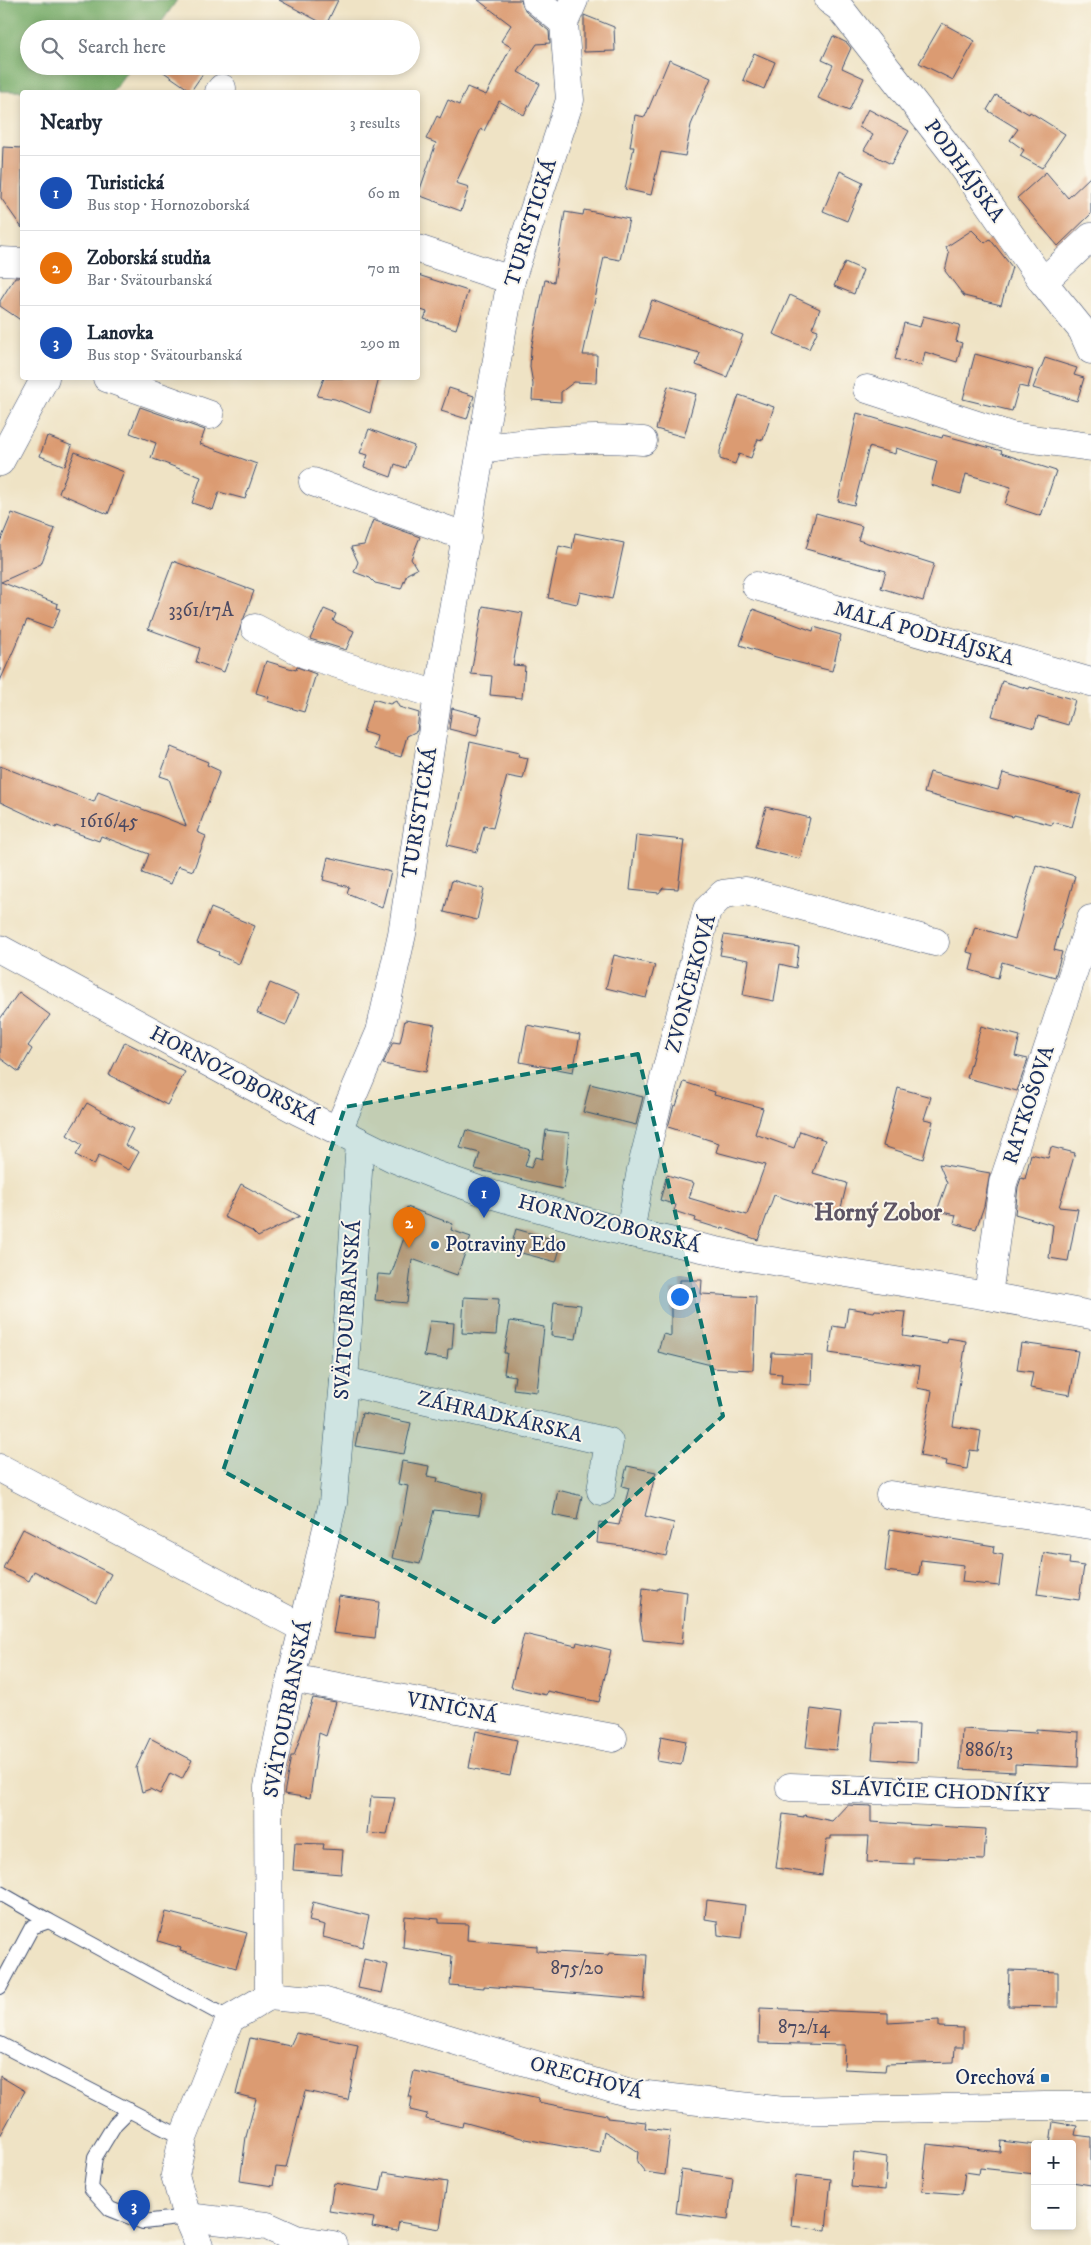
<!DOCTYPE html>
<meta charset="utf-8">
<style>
:root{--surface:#fff;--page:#f2f2f3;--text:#1f2937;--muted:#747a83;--line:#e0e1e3;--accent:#d93025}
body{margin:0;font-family:"IM FELL DW Pica",serif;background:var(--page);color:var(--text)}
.controls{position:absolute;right:15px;bottom:15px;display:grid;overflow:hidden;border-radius:5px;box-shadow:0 2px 8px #0003}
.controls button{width:45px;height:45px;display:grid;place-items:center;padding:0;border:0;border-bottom:1px solid var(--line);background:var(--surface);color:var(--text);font:25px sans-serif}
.you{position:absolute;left:679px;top:1296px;width:18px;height:18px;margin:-12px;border:4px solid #fff;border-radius:50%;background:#1a73e8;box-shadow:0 0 0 8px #1a73e833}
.badge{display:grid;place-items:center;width:32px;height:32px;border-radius:50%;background:var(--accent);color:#fff;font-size:16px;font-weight:700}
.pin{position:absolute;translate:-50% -41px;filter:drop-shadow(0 1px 2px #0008)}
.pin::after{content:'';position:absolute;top:26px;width:18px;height:15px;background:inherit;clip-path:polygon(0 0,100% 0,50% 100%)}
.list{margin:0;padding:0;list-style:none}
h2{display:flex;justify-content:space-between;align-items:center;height:65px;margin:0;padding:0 20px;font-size:21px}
h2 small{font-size:16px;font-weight:400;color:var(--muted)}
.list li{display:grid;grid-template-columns:32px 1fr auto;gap:15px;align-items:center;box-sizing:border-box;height:75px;padding:0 20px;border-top:1px solid var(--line)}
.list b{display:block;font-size:19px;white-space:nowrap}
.list p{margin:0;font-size:16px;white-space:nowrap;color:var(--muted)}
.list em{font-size:16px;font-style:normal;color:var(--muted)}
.icon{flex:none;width:28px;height:28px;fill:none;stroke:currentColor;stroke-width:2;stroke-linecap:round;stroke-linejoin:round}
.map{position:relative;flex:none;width:1091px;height:2245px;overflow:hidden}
.search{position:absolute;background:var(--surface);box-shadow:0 2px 8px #0003;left:20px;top:20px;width:400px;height:55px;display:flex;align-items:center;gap:12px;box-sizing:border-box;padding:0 18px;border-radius:28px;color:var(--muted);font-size:19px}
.panel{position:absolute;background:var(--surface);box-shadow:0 2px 8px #0003;left:20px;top:90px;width:400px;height:290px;border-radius:5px}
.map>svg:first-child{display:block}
</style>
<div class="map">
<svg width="1091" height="2245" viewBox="0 0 1091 2245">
<rect width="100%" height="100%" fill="#fbf7ec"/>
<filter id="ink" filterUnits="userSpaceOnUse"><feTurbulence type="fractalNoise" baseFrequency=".02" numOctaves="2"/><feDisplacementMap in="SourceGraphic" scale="10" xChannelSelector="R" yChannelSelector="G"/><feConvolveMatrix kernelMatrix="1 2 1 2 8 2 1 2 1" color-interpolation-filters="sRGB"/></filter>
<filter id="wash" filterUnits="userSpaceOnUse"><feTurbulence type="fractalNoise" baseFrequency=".0096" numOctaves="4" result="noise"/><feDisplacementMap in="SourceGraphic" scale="20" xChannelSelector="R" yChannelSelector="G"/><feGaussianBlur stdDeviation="1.12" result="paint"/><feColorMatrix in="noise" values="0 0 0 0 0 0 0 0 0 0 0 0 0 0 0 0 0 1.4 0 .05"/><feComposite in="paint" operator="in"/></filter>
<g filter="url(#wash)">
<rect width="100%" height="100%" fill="#efe3c5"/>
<!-- forest -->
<path fill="#77ac69" stroke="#496e64" d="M0 0H177L157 29H29V66H131L112 92 0 91Z"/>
<g id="blocks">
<!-- building -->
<g fill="#db9b72">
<path d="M279 0H338L326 25Z"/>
<path d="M478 0H521L526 12 549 31 550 43 537 44 518 72 540 84 524 115 499 101 484 131 481 129 456 183 469 187 461 211 418 195 436 143 426 139 437 116 440 118 448 100 459 105 467 87 486 95 511 47 501 41 511 25Z"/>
<path d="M584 15 614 27 615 51 584 52Z"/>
<path d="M942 23 975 41 953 80 919 63Z"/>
<path d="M833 36 847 43 851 48 842 68 864 78 849 111 818 98 833 65 822 60Z"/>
<path d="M754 53 775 62 764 89 743 80Z"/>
<path d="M669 60 711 78 691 125 685 156 661 152 651 195 625 189 634 147H630L635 115 645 117Z"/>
<path d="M155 66H208L191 91Z"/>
<path d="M996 95 1029 114 1030 112 1065 134 1042 168 1020 156 1024 150 1010 140 1018 129 987 110Z"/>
<path d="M868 109 909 131 891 164 864 150 873 135 859 127Z"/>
<path d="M3 147 22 148V228L1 198Z"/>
<path d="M840 171 863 182 847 221 823 211Z"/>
<path d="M1046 172 1068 198 1091 176V214L1058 246 1017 198Z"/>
<path d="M584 210 629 219 620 260 604 257 583 355H597L596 383 574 382 561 392V402L532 400 533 384 530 367 531 349 545 280 554 282 565 212 583 215Z"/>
<path d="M972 230 985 243 990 239 1012 267 1001 305 964 296 945 271 949 254 946 247Z"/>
<path d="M845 262 863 270 854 294 834 286Z"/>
<path d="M418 275 468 291 456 329 424 319 427 312 418 309Z"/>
<path d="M15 277H22V321L0 306V301Z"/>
<path d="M790 295 820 309 812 328 818 330 809 349 773 334Z"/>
<path d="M652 300 743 335 727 377 696 365 700 353 639 337Z"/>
<path d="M923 316 960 325 956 341 962 343 957 362 925 352 922 366 895 359 904 323 920 327Z"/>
<path d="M975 354 1033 370 1028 388 1019 386 1012 411 963 399Z"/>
<path d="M1045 358 1077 368 1074 375 1084 378 1077 401 1033 388Z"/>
<path d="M324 378H379L370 413 335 399 317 396Z"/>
<path d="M668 386 696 394 684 437 656 429Z"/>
<path d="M449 388 474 396 467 419 441 411Z"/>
<path d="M739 395 774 407 763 440 758 439 751 458 739 454 735 464 720 459V451Z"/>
<path d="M140 407 205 430 200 444 257 464 245 499 219 492 213 510 192 503 201 477 151 458 156 443 130 433Z"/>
<path d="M857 413 942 438 943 435 1002 451 1001 453 1056 471 1041 516 1005 504 1011 487 966 474 961 494 931 485 937 461 896 448 895 454 869 447 854 505 838 501Z"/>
<path d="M369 429 414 446 406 468 395 464 391 477 364 467 368 455 360 453Z"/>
<path d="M47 436 72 446 65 466 40 456Z"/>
<path d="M75 452 124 472 108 514 59 493Z"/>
<path d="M12 513 55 529 41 564 1 582 58 604 57 608 60 609 52 629 27 620 0 681V542Z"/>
<path d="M816 513 862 526 858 540 934 564 923 601 881 588 886 571 806 549Z"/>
<path d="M373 520 420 537 411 559 417 569 407 574 401 589 375 583 370 578 354 572 358 562 351 547 364 545Z"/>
<path d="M575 533 624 543 612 599 580 592 577 604 548 598 559 546 572 549Z"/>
<path d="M173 561 254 591 224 672 196 662 200 648 148 629Z"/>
<path d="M483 606 523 613 513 665 525 666 522 698 490 695 492 676 471 674Z"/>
<path d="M324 609 336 614 333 621 354 631 346 650 310 639Z"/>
<path d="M753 609 813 631 814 627 841 635 832 671 776 657 740 645Z"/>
<path d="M266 661 296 670 297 667 316 674 304 712 267 701 269 697 256 693Z"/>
<path d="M1002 681 1029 689 1030 687 1075 700 1068 725 1038 716 1034 728 992 716Z"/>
<path d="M373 699 390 704 396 701 399 707 419 713 417 731 407 736 401 757 374 749 377 736 363 732Z"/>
<path d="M452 708 482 716 477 736 449 729Z"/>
<path d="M470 742 519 753 518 756 528 758 523 779 507 776 493 828 484 826 477 852 447 845 457 810Z"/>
<path d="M171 747 208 762 207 765 220 771 197 832 206 836 193 871 178 866 171 884 142 873 149 854 101 836 99 841 57 826 56 828 0 802V766L94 802 98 792 186 826 169 779 160 776Z"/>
<path d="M930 772 998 790 1003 773 1081 795 1072 827 1053 822 1052 825 1014 815 1013 817 924 793Z"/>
<path d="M766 807 810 818 800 859 755 848Z"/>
<path d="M636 835 684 840 678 889 663 888 659 893 630 890Z"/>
<path d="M328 857 391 872 382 908 347 893 349 887 323 880Z"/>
<path d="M1036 865 1075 876 1054 950 1062 952 1055 977 1002 962 998 978 970 970 974 954 967 952 975 927 1015 939Z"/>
<path d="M452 880 484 889 477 920 444 912Z"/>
<path d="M211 908 255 926 239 964 218 955 219 952 197 943Z"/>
<path d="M724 935 799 947 796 968 780 964 774 1001 743 995 749 960 720 955Z"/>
<path d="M614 955 655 965 646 998 606 988Z"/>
<path d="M270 983 299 995 286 1025 257 1013Z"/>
<path d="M19 992 50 1015 28 1046 32 1049 19 1072 0 1058V1019Z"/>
<path d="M405 1020 435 1025 426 1072 383 1064 393 1042 400 1043Z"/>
<path d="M527 1025 580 1035 573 1072 520 1062Z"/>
<path d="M981 1026 1020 1036 1015 1056 1028 1059 1017 1091 967 1078Z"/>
<path d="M125 1042 185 1072 167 1105 109 1075Z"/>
<path d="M684 1082 715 1092 714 1095 763 1108 755 1134 794 1148 800 1131 825 1140 813 1173 847 1183 839 1216 774 1195 758 1240 722 1227 721 1229 695 1221 696 1218 674 1211 676 1205 660 1200 667 1175 694 1183 689 1198 747 1215 765 1165 716 1152 719 1143 668 1127 674 1105 676 1106Z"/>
<path d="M590 1084 643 1097 636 1125 583 1112Z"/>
<path d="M898 1088 931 1097 924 1119 933 1121 923 1159 883 1146Z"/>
<path d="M87 1103 133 1129 125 1145 139 1152 129 1170 99 1155 94 1165 76 1155 82 1145 67 1135Z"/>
<path d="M466 1130 530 1150 525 1166 531 1168 535 1157 542 1159 546 1130 569 1133 566 1169H567L563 1189 475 1169 480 1153 460 1148Z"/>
<path d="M1051 1147 1075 1153 1059 1207 1078 1209 1068 1261 1049 1258 1053 1225 1015 1214 1018 1187 1021 1178 1025 1179 1031 1154 1048 1158Z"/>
<path d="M939 1164 990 1173 984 1206 976 1229 954 1223 956 1215 937 1211 947 1183Z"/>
<path d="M241 1184 300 1216 258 1237 252 1231 224 1217Z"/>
<path d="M407 1207 453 1224 451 1230 471 1237 457 1275 412 1259 407 1303 375 1300 378 1274 391 1275 406 1232 399 1230Z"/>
<path d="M516 1229 562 1242 556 1262 510 1250Z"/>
<path d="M680 1280H702L701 1294 756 1297 753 1370 710 1368 711 1365 658 1352 663 1334 671 1336V1290H680Z"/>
<path d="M464 1297 499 1299 496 1335 462 1333Z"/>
<path d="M554 1302 581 1305 576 1339 551 1336Z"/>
<path d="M848 1308 874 1312 875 1310 906 1312 903 1336 947 1343 948 1338 966 1341 953 1426 981 1431 978 1451 970 1450 967 1469 946 1465 947 1461 920 1456 932 1391 917 1388 920 1366 829 1353 833 1326 845 1328Z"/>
<path d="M430 1321 454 1323 452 1349H448L447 1359 424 1356Z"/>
<path d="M510 1321 544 1327 537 1392 513 1389 515 1376 504 1374 507 1353H504Z"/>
<path d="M1021 1343 1078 1351 1070 1395 1030 1388 1033 1372 1017 1370Z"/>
<path d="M772 1353 812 1355 811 1385 781 1383 782 1374 770 1373Z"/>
<path d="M362 1413 411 1423 404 1454 355 1446Z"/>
<path d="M402 1461 429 1466 427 1476 438 1478 437 1482 483 1493 479 1515 434 1510 420 1564 392 1558 399 1526H401L408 1486 398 1484Z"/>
<path d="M627 1466 656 1472 645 1516 674 1523 666 1556 623 1546 597 1543 599 1522 619 1525 629 1488 622 1486Z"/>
<path d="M558 1490 582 1496 577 1520 553 1515Z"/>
<path d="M23 1529 111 1574 96 1603 34 1571 29 1581 3 1568Z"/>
<path d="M890 1529 994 1546 993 1553 1003 1555 999 1586 962 1582 964 1565 921 1560 919 1575 885 1571Z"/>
<path d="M1044 1553 1070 1557 1069 1564 1084 1566 1079 1600 1037 1594Z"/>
<path d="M643 1588 658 1590V1588L687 1592 682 1644 643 1640 640 1621Z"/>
<path d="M339 1596 379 1602 375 1638 333 1633Z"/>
<path d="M524 1634 576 1646 577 1642 611 1650 599 1702 547 1691 546 1695 511 1687Z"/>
<path d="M313 1698 336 1702 326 1736 319 1733 310 1798 284 1794 291 1756H294Z"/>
<path d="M811 1709 841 1713 836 1750 806 1747Z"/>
<path d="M875 1723 919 1724 917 1762 872 1759Z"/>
<path d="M962 1729 1036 1733V1729L1079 1732 1078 1767 1015 1764V1772L960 1769Z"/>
<path d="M476 1731 517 1740 510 1776 469 1768Z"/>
<path d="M661 1736 686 1741 681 1765 657 1761Z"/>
<path d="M150 1738 192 1760 182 1779 170 1773 160 1794 150 1789 142 1792 136 1768Z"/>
<path d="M371 1797 395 1798 387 1835 367 1833Z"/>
<path d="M847 1805 871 1806V1822L986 1829 984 1860 913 1857V1864L867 1862 869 1836H831V1839H827L822 1875 776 1868 783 1814 804 1817V1815L832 1821Z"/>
<path d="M295 1843 324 1844 323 1849 343 1850 341 1874 293 1870Z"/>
<path d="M707 1900 745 1905 741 1938 718 1935 717 1921 705 1919Z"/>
<path d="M313 1902 369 1916 362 1947 323 1937 325 1925 309 1921Z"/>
<path d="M166 1912 247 1933 236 1968 180 1951 181 1948 158 1941Z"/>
<path d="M405 1916 439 1919V1923L468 1924 467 1940 537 1946V1951L608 1955 609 1953 647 1955 644 1999 484 1986V1988L450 1985 452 1956 403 1948Z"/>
<path d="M364 1959 388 1965 382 1993 358 1988Z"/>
<path d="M1009 1970 1058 1972V2007L1008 2006Z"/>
<path d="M760 2008 888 2013V2023L939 2020V2027L963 2028V2047H955L954 2062 886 2064 885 2071 844 2069 845 2045 759 2043Z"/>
<path d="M296 2033 358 2045 348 2100 305 2091 286 2168 276 2167 273 2186 240 2181 246 2137 256 2099 236 2094 250 2038 290 2046Z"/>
<path d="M414 2071 539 2098 538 2102 607 2115V2118L646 2122 645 2128 670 2131 665 2175 645 2172 637 2162 638 2152 604 2131 600 2153 525 2139 463 2122 462 2127 426 2119 427 2114 410 2110 412 2097H408Z"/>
<path d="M0 2076 25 2091 0 2136Z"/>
<path d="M1053 2122 1077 2126 1075 2135 1091 2137V2185L1072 2182V2144H1050Z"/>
<path d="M1001 2141 1035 2145V2174L980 2168 979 2174 965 2172 962 2194 922 2191 927 2144 1000 2152Z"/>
<path d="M854 2152 887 2157 885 2190 851 2187Z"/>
<path d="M681 2170 733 2178 728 2220 676 2213Z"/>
<path d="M384 2172 447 2182 440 2229 399 2222 397 2231 372 2227 374 2218 329 2211 334 2183 380 2191Z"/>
<path d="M796 2175 831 2179 826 2230 791 2226Z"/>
</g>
</g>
</g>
<g filter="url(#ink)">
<use href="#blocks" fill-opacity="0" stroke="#3b4a6d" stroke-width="1"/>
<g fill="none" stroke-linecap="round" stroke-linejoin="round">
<defs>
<g id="lane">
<path d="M0 1893 49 1921"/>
<path d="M0 1987 32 1927 49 1921 230 2019"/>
<path d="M0 2044 183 2138"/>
<path d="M129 2110 115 2124 95 2157 91 2188 110 2209 143 2222 187 2217"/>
</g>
<g id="street">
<path d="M536 0 564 23"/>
<path d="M829 0 839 7 959 161 1043 282 1082 330 1091 350"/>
<path d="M219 92 222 88"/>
<path d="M418 249 511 280"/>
<path d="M0 261 22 262"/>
<path d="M1043 282 1091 237"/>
<path d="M107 378 210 415"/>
<path d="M867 389 1011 436 1091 447"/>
<path d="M483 449C537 440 589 436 643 441"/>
<path d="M0 462 45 378"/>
<path d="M313 482 467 537"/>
<path d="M756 586 1091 682"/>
<path d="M255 628 305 654 438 695"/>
<path d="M338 1130 380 1032 402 934 438 695 511 280 570 100 564 23 574 0"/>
<path d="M630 1233 641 1170 707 910 723 894 746 891 935 942"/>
<path d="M988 1296 1003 1183 1091 919"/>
<path d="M344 1381 609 1442 601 1491"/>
<path d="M0 1468 303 1628"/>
<path d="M890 1495 1091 1525"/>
<path d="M291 1678 613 1738"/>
<path d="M790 1787 1091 1798"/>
<path d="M269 1996 268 1787 291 1678 333 1503 344 1381 360 1142"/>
<path d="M269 1996 322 2001 630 2093 784 2111 1045 2106H1091"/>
<path d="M187 2217 267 2226 296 2239 333 2245"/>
<path d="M199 2245 187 2217 175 2175 183 2138 230 2019 269 1996"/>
</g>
<path id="secondary" d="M0 949 298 1111 393 1158 430 1173 490 1194 613 1229 735 1255 988 1296 1091 1315"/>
</defs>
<!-- lane casing -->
<use href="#lane" stroke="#3b4a6d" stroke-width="16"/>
<!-- street casing -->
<use href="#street" stroke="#3b4a6d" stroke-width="29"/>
<!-- secondary casing -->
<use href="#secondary" stroke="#3b4a6d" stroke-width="29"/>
<!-- lane -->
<use href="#lane" stroke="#fff" stroke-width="14"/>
<!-- street -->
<use href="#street" stroke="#fff" stroke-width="28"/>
<!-- secondary -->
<use href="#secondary" stroke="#fff" stroke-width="28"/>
</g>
</g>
<!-- marked area -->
<path fill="#0f766e" fill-opacity="0.2" stroke="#0f766e" stroke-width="4" stroke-dasharray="10 6" stroke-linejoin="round" d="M638 1054 723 1416 494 1622 223 1471 345 1107Z"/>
<!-- markers -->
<g fill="#1f6fb2" stroke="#fbf7ec" stroke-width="2">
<circle cx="435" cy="1245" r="5"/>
<rect x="1040" y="2073" width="10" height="10" rx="2.5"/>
</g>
<g text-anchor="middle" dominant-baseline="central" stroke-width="4" stroke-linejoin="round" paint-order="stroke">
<!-- number labels -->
<g font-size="19" fill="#4b4a63">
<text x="201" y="610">3361/17A</text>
<text x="109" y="821">1616/45</text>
<text x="989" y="1750">886/13</text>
<text x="577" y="1968">875/20</text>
<text x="804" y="2027">872/14</text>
</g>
<!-- street labels -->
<g font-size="21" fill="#1b2f5e" stroke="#fbf7ec">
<text transform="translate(964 171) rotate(54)">PODHÁJSKA</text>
<text transform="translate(531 223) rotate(-73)">TURISTICKÁ</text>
<text transform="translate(924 634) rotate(16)">MALÁ PODHÁJSKA</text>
<text transform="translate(420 813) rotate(-81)">TURISTICKÁ</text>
<text transform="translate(691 984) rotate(-75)">ZVONČEKOVÁ</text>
<text transform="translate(234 1076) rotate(28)">HORNOZOBORSKÁ</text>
<text transform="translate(1029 1105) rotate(-72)">RATKOŠOVA</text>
<text transform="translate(609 1224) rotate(14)">HORNOZOBORSKÁ</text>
<text transform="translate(348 1310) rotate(-86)">SVÄTOURBANSKÁ</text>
<text transform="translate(500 1417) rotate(13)">ZÁHRADKÁRSKA</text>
<text transform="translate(452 1708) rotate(11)">VINIČNÁ</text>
<text transform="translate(288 1709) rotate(-79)">SVÄTOURBANSKÁ</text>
<text transform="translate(940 1792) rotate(2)">SLÁVIČIE CHODNÍKY</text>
<text transform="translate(586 2078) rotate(15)">ORECHOVÁ</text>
</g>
<!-- poi labels -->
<g font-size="21" fill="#1b2f5e" stroke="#fbf7ec" text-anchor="start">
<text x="445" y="1245">Potraviny Edo</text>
<text x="1035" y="2078" text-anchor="end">Orechová</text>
</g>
<!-- quarter labels -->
<g font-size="24" font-weight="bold" fill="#5e5565" stroke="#fbf7ec">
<text x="878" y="1213">Horný Zobor</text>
</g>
</g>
</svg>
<div class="controls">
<button>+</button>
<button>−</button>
</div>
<div class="you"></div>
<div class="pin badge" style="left:484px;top:1218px;background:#1a4fb4">1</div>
<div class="pin badge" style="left:409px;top:1248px;background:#e8710a">2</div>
<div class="pin badge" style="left:134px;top:2231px;background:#1a4fb4">3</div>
<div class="search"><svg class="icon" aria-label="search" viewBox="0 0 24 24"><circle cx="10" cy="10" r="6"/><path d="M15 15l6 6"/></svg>Search here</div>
<section class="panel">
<h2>Nearby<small>3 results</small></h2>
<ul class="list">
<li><span class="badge" style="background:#1a4fb4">1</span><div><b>Turistická</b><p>Bus stop · Hornozoborská</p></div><em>60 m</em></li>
<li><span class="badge" style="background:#e8710a">2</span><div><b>Zoborská studňa</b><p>Bar · Svätourbanská</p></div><em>70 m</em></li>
<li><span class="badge" style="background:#1a4fb4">3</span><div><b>Lanovka</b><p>Bus stop · Svätourbanská</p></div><em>290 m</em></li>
</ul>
</section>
</div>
